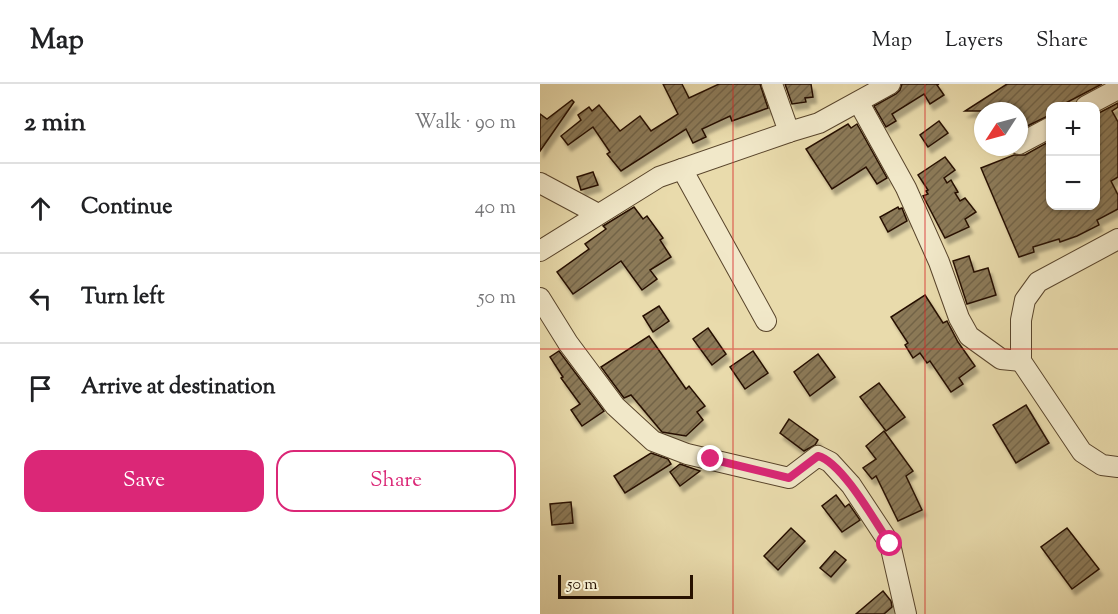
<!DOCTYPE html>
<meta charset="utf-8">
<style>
:root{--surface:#fff;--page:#f2f2f2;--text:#202124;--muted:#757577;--line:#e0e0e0;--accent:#db2777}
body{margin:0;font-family:"Sorts Mill Goudy",serif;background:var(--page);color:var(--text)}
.controls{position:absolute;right:18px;top:18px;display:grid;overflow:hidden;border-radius:12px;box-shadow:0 2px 4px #0004}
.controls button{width:54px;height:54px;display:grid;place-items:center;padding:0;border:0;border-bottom:2px solid var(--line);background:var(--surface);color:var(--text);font:30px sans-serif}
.compass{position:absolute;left:434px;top:18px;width:54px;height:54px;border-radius:50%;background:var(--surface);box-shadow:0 2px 4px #0004;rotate:234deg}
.scale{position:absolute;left:18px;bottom:15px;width:135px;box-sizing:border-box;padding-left:6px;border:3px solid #271100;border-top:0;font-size:16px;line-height:21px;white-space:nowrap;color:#271100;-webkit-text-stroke:4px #f1e8c9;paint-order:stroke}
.stop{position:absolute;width:18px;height:18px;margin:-14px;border:4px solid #db2777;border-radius:50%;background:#fff}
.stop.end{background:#db2777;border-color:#fff;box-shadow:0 2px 6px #0008}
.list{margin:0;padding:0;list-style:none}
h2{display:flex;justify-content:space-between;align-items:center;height:78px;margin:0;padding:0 24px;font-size:26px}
h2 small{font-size:20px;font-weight:400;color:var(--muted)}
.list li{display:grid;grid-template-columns:39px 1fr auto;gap:18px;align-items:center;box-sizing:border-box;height:90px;padding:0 24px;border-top:2px solid var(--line)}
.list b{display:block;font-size:22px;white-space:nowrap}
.list em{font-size:20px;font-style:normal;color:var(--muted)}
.actions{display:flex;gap:12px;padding:18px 24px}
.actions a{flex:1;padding:14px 0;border:2px solid var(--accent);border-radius:18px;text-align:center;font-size:21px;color:var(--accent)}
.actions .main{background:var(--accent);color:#fff}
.icon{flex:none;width:33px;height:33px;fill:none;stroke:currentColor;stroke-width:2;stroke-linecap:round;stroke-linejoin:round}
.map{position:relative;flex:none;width:578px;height:530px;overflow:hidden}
header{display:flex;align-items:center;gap:36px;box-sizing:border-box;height:84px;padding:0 30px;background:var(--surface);border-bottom:2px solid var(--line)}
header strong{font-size:28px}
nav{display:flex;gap:33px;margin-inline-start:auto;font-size:21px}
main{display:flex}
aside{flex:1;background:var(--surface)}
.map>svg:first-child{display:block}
</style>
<header>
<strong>Map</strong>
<nav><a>Map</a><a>Layers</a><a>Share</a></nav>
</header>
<main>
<aside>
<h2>2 min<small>Walk · 90 m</small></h2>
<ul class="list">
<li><svg class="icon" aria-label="ahead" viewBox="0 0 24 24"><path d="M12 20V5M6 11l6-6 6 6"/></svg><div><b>Continue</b></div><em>40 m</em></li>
<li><svg class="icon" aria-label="left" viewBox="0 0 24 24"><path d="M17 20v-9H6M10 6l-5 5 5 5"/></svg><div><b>Turn left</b></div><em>50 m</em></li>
<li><svg class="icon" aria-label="arrive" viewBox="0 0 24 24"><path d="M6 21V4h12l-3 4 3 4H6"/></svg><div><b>Arrive at destination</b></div></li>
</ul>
<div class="actions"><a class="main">Save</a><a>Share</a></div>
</aside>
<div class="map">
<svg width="578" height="530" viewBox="0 0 578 530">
<defs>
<pattern id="building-hatch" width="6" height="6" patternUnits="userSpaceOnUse" patternTransform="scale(1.5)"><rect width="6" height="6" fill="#8c7a59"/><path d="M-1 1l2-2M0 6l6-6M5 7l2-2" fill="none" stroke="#726347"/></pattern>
<filter id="shadow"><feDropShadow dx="3.5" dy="6" stdDeviation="1.5" flood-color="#0004"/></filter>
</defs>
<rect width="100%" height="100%" fill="#e9dbac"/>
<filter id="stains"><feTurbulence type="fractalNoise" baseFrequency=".00333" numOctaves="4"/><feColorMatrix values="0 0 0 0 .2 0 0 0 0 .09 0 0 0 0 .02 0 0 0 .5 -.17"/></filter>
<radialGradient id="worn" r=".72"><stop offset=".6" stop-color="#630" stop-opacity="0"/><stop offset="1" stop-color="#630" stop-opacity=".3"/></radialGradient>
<!-- building -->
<g fill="url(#building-hatch)" stroke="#271100" stroke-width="1.5" filter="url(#shadow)">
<path d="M123 0H142L149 14 179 0H220L228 24 192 37 190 32 162 45 166 53 153 59 146 45 81 87 67 70 70 68 53 43 28 61 21 52 41 36 38 31 49 23 52 27 59 21 80 47 100 32 111 47 138 30Z"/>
<path d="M245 0H271L273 13 265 14 266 18 252 20Z"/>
<path d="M362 0H399L397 1 404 11 390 20 384 10 352 30 356 37 346 43 334 22 356 10 360 6Z"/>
<path d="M467 0H562L520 22H510V31L479 46V27H425Z"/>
<path d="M32 16 34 18 0 67V30L7 35Z"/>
<path d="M578 19V23L572 27 578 38V93L571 97 578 111V125L557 136 559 141 537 152 520 158 519 155 493 163 494 168 479 173 441 84 474 71H485L510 57V122H555V31Z"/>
<path d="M399 37 408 49 388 63 380 51Z"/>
<path d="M308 40 311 44 317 40 347 94 337 100 326 83 292 105 266 65Z"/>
<path d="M405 73 415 86 404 94 407 99 411 96 418 108 415 109 420 117 425 114 436 128 425 135 429 143 405 154 383 112 388 110 386 107 388 106 378 91Z"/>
<path d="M53 88 58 101 41 106 37 93Z"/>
<path d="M94 123 103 135 107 132 123 154 120 156 131 173 110 186 117 195 102 206 81 177 33 210 17 188 49 165 45 160 66 145 63 142Z"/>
<path d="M358 123 359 125 362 124 367 137 348 148 340 133Z"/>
<path d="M429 172 434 188 448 184 456 211 427 220 413 177Z"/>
<path d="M385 211 403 239 407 237 418 258 435 282 419 294 423 300 411 308 390 277 387 279 380 269 373 274 365 261 368 259 351 233Z"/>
<path d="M119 222 129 237 113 248 103 232Z"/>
<path d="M168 244 186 270 172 281 153 255Z"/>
<path d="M109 252 146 305 149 302 165 322 157 328 163 336 146 352 122 348 91 311 84 314 61 283Z"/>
<path d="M19 267 64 327 42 342 31 326 40 320 21 294 23 293 10 273Z"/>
<path d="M213 267 228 289 205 305 190 283Z"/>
<path d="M278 270 295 293 270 312 254 288Z"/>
<path d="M339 299 365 333 346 347 320 313Z"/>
<path d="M486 321 509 359 476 379 453 341Z"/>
<path d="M249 335 278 356 275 361 264 367 240 349Z"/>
<path d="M344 347 373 387 366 392 382 426 358 437 336 392 332 395 323 384 336 375 326 362Z"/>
<path d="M111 369 128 375 131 380 85 409 74 392Z"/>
<path d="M140 380 160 387 140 402 130 388Z"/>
<path d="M296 411 305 423 309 420 320 436 302 448 282 422Z"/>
<path d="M31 418 33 439 12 441 10 420Z"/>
<path d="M251 444 265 457 238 486 224 472Z"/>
<path d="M527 444 559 485 532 505 501 463Z"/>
<path d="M295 467 306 476 291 493 280 484Z"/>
<path d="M343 507 351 517 352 523 344 530H316Z"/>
</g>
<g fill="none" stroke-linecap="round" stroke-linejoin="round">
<defs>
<g id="street">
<path d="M232 0 249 48"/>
<path d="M319 19 366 104 399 178 419 234 429 252 461 275 481 277"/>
<path d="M546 22 578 5"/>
<path d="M479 60 511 43"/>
<path d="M142 85 226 237"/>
<path d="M0 99 58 130"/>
<path d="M578 155 498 198 485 216 481 236V277L542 368 562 381 578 383"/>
<path d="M0 167 119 93 249 48 279 39 350 0"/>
<path d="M0 214 28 259 75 322 113 357 147 370 249 394 278 372 290 378 311 401 350 460 366 530"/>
</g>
</defs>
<!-- street casing -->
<use href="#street" stroke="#58442b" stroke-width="22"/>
<!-- street -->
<use href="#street" stroke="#f1e8c9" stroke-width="20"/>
</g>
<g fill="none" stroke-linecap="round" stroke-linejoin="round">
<!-- route -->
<path stroke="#db2777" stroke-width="8" d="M171 375 249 394 278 372C302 378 336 439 350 460"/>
</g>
<!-- grid -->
<path fill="none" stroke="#d62828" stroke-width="1.5" stroke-opacity="0.55" d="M193 0V530M385 0V530M0 265H578"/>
<rect width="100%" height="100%" filter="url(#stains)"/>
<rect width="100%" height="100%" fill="url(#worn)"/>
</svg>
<div class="controls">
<button>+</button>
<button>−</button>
</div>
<svg class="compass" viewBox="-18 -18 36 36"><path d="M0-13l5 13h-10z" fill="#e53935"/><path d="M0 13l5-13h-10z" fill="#757577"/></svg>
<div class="scale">50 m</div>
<div class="stop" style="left:350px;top:460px"></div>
<div class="stop end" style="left:171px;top:375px"></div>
</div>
</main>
